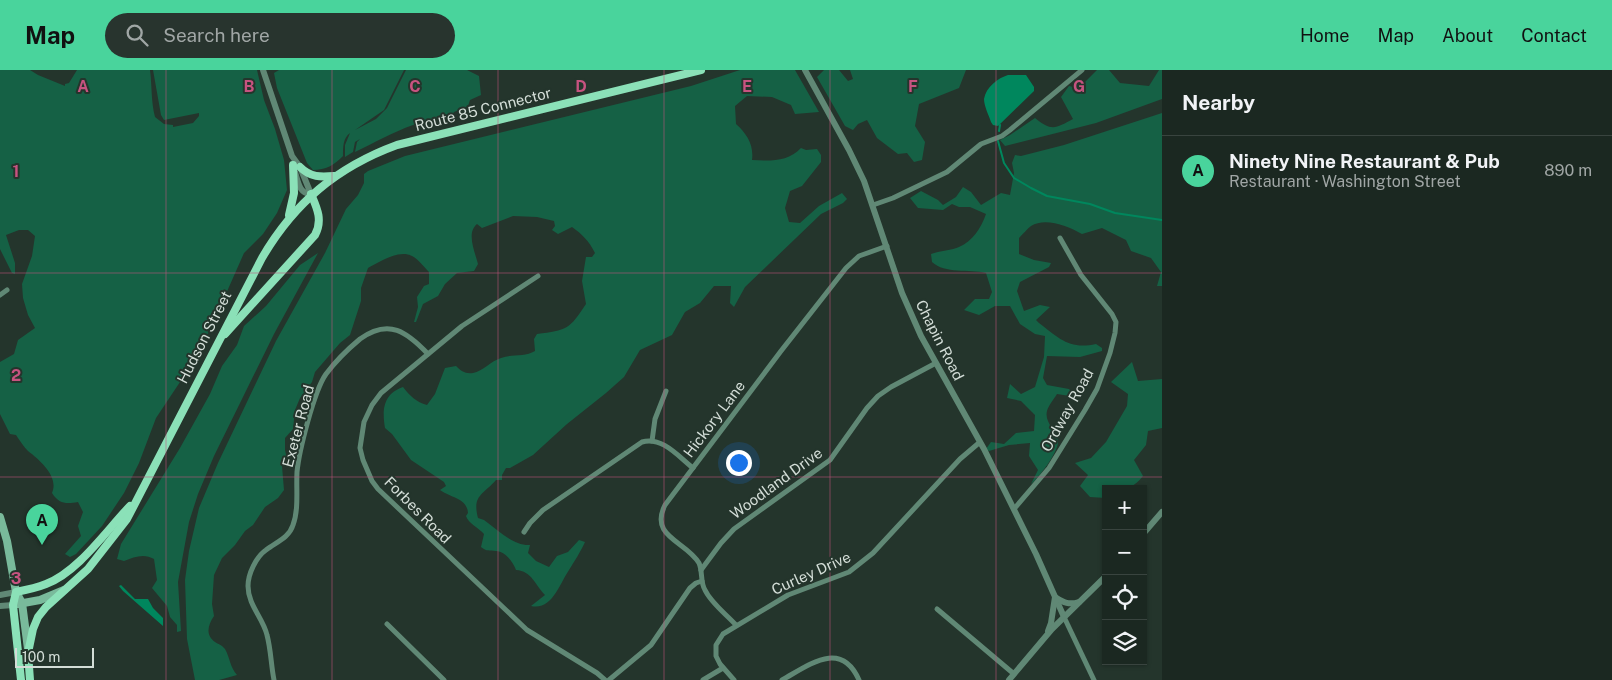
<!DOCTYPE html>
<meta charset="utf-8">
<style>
:root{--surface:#1b2821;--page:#28342e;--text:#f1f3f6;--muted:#a0a6a5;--line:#39443f;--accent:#49d49c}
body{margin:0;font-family:"Public Sans",sans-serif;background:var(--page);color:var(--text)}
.controls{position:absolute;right:15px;bottom:15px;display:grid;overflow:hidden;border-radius:0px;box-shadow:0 1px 4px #0004}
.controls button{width:45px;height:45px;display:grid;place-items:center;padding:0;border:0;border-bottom:1px solid var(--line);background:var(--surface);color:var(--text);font:25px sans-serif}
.scale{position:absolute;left:15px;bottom:12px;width:79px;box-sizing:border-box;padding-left:5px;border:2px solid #d3ddd7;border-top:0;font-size:14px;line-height:18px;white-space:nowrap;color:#d3ddd7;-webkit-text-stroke:4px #24352c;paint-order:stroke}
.you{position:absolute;left:738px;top:392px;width:18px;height:18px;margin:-12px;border:4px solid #fff;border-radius:50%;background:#1a73e8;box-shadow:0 0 0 8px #1a73e833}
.badge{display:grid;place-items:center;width:32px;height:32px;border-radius:50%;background:var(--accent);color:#111;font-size:16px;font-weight:700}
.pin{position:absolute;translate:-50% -41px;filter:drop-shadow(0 1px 2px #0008)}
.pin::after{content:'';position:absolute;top:26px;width:18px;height:15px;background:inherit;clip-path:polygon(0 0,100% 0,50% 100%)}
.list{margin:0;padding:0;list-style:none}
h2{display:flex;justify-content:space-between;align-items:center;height:65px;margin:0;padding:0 20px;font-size:21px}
h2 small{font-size:16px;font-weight:400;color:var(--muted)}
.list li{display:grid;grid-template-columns:32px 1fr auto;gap:15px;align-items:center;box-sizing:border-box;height:70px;padding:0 20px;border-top:1px solid var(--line)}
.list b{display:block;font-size:19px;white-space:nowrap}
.list p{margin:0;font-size:16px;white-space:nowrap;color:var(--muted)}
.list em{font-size:16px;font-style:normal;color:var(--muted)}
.icon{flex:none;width:28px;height:28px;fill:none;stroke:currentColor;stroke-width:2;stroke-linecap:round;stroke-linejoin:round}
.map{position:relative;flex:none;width:1162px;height:610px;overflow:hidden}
header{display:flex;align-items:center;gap:30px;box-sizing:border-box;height:70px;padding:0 25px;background:var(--accent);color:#111}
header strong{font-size:24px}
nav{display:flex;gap:28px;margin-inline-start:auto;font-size:18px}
.search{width:350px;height:45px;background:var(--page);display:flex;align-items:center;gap:12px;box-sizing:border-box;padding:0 18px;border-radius:28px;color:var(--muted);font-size:19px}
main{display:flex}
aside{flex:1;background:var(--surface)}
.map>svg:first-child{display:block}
</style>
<header>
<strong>Map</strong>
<div class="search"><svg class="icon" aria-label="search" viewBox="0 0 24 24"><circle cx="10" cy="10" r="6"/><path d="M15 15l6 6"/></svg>Search here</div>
<nav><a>Home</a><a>Map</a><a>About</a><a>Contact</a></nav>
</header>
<main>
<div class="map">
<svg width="1162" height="610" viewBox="0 0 1162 610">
<rect width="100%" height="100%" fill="#24352c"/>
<!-- green -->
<g fill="#156145">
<path d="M0 0H30L38 5 65 16V14L69 13 77 0H150C152 15 151 33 155 47L164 54 173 55V57L193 53 199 46V43L164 50 161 45 153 0H257L264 30 275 59 284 90 287 120 277 143 263 164 244 183 210 260 188 300 156 348 139 393 124 423 102 456 76 484 70 487 65 484 81 466 78 456 83 442 78 432C66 434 59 434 52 423 59 407 41 391 28 381 24 377 20 371 16 365L10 364 0 344V292L14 284 18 270 35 258 28 245 23 228 22 214 32 186 35 166 28 160H19L6 165 15 193V204L12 203 0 179Z"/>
<path d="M279 0H404L384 40 355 60 376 49 387 38 406 0H467L479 6 481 25 470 30 468 36 454 42 451 47C438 52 426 51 413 55 393 62 374 73 355 82L357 72 360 69 355 72 353 82 345 87V75L350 63C343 68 343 77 343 86 334 95 326 100 313 100L307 93 277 18 274 3Z"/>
<path d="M740 0H795L819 42 795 44 791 35 772 27 747 26 735 36 736 54C747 64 754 75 752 90 770 91 788 92 801 78L806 80 817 79 821 85V92L802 116 790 121 785 138 789 152 800 153 819 136 842 123 847 129 843 133 821 144 745 217 734 237 730 233 731 216H714L700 233 685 242 672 265 640 280 624 307 606 323 567 354 533 385 510 398H506L502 405V410H496C483 425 472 425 478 448L484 450C498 460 513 476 530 475L528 483 536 491 549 497 557 486 568 482 579 470 585 472C580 483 575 490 569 500 560 513 552 541 531 536L545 525C535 515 532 501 516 500 513 492 505 481 496 481 489 480 487 482 481 477L484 464C479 458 468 453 466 446L468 443C467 428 451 428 440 420L446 416 444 412 411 390 392 364 385 358C382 340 383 324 403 317 410 326 416 332 427 335L435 324 445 298 456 296C461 301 465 304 473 303 483 301 491 291 501 288 513 284 525 287 535 281L534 269 537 264C567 260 569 260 586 234L582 211 586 187H592L595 183C589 171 582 164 572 157L558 164 552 160 555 156 554 151 537 147 513 146 482 158 477 154C466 163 475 182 478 194L474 201 457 203 445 214 438 226 423 234 416 252H414L418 237 417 227 424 216 429 214V202C424 197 418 189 412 186 399 179 379 192 368 198L361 218V231L350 265 340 273 315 302 312 312 300 328 295 340 293 359 285 368V380L287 390 282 396 284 420 278 428 265 437 253 455 245 461 235 475 222 488 214 505 212 534 214 546C208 555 205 565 215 572 218 574 222 575 225 579 230 588 230 597 237 605L219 610H195L187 569 185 510 189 481 199 438 218 393 276 271 325 183 346 139 358 125 364 113V104L368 101 405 86 691 16Z"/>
<path d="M824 0H839L848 11 853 9 850 0H966L959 18 919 34 915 56 925 72 922 90 914 92 907 83 898 84 877 68 867 50 858 54 853 60 845 56 817 7Z"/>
<path d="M1097 0H1109L1120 13 1149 16 1159 0H1162V29L1096 53 1005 76 1000 70 1010 65 1035 48C1052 62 1056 58 1073 49L1061 27 1069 16 1079 18Z"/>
<path d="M1162 43V216H1157L1161 202 1151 188 1131 181 1126 170 1102 158 1082 164C1068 156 1045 147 1031 156 1027 159 1023 164 1019 168V184L1034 190 1051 193 1049 197 1020 212 1017 221 1024 241 1040 235 1050 237 1036 250 1039 253C1059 268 1069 280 1096 274L1102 278V281L1080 287 1047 286 1043 308 1047 315 1069 319 1076 327 1057 324C1054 329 1048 336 1047 341 1044 353 1057 361 1058 371 1059 381 1039 408 1031 414L1038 400 1029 386 1030 373 1009 375 989 381 986 379 991 372 1004 374 1016 363 1034 361 1035 345 1021 331 1007 328 1010 314 1021 324 1035 317 1044 287 1045 266 1035 264 1020 254 1010 236H995L979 245 964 240 975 229H989L992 222 986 203C969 199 945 204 932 192L931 184C939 181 953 180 959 177 973 171 981 158 986 144L970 137H959L952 134 943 140 918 138 910 128 921 121 938 130 943 135 956 127 963 117 971 122 981 135 1001 123 1010 125 1014 103 1012 93 1015 85 1021 86 1064 75Z"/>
<path d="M318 183 274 264 214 386 198 424 189 452 178 512 181 561 177 562V555L170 547 167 536 152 518 157 510 154 489C144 483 134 487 124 491L117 489 121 474 180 378 210 324 222 296 237 275 244 256 266 236 300 195Z"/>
<path d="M1132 292 1138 311 1162 309V358L1148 361 1146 375 1134 390 1143 406C1131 421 1124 419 1106 419V428L1090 427 1080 416 1088 405 1075 393 1091 388 1106 372 1127 336 1128 324 1111 312Z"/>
</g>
<!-- water -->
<g fill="#00875d">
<path d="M1008 5H1026L1034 17V21L998 56 993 55 991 52C989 46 984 36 984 29 986 17 998 8 1008 5Z"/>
<path d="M121 515 135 529H148L153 538 163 548V556L123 521 119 516Z"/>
</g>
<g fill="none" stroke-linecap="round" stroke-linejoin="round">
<!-- stream -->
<g stroke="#00875d" stroke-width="2">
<path d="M999 61 1000 55"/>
<path d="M998 71 1004 93 1014 108 1031 118 1047 126 1090 134 1115 143 1162 150"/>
</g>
<!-- minor -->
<g stroke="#608875" stroke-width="5">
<path d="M873 135 893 128 947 102 981 74 1002 66 1010 60 1082 0"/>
<path d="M538 206 462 256 381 323 372 335 364 352 360 378 363 390 372 411 378 419 527 560 597 603 605 610"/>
<path d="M0 225 7 220"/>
<path d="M652 371 655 349 666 321"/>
<path d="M1014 439 1049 398 1085 340 1097 319 1110 283 1115 263 1116 252 1112 244 1081 205 1060 168"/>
<path d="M524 462 530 453 543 440 642 372C662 366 679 387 693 398"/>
<path d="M701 500 721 473 734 459 830 390 867 338 878 326 891 317 936 293"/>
<path d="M937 539 1014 604"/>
<path d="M1064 547 1094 610"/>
<path d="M387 554 444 610"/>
<path d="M736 555C726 544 711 533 705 520 700 512 703 502 699 493 686 471 649 467 665 435L781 281 846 198 859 186 887 176"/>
<path d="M274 610C271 595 271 580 267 565 263 548 248 535 248 516 248 504 256 487 266 480 276 472 289 468 293 455 299 439 296 419 297 402 299 381 314 321 326 304 335 292 348 279 360 269 389 248 407 262 428 284"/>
<path d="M609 610 651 575 690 518 696 513 702 511"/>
<path d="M703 610 723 598"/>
<path d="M734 610 720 594 716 586V575L723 564 788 525 849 502 873 483 960 389 980 372"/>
<path d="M782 610C809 595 841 569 859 610"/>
</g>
<!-- tertiary -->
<g stroke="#608875" stroke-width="6">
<path d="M263 0 292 86 300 97 311 124"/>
<path d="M805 0 849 80 864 111 902 223 921 266 984 379 1036 484 1064 547"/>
<path d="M295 102C298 111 299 124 311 124"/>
<path d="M1143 464 1162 442"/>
<path d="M0 525 16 522"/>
<path d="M0 536 13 535"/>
<path d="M1048 561 1051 553 1055 527C1064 533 1069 535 1079 532"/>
<path d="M1009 610 1052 559 1106 506"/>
</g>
<!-- secondary -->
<g stroke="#79ba9b" stroke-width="8">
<path d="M0 447 7 471 16 522 22 533 28 579"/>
<path d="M18 534 40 530 64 520"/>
</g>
<!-- primary -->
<g stroke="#8be1b8" stroke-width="8">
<path d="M300 97C311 108 321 107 335 106"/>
<path d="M289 145 294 123 293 95"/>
<path d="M225 264 315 165C323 150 317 138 311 124"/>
<path d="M21 610 13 535 16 522C26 520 36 518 46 514 78 502 106 461 130 436"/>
<path d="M30 610 28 583 33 559 38 547 46 537 88 499 127 449 262 188C294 133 337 97 397 75L701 0"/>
</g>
</g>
<!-- grid -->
<path fill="none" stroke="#c75380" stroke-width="1" stroke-opacity="0.55" d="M166 0V610M332 0V610M498 0V610M664 0V610M830 0V610M996 0V610M0 203H1162M0 407H1162"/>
<g text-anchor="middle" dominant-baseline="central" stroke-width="4" stroke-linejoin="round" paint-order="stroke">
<!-- street labels -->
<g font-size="15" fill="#d3ddd7" stroke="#24352c">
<text transform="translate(483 39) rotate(-14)">Route 85 Connector</text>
<text transform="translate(204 267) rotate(-63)">Hudson Street</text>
<text transform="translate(940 270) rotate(63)">Chapin Road</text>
<text transform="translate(1067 340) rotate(-61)">Ordway Road</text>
<text transform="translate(714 349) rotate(-53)">Hickory Lane</text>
<text transform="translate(298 356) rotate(-75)">Exeter Road</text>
<text transform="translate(776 413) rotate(-36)">Woodland Drive</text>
<text transform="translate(418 440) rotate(45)">Forbes Road</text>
<text transform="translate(811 503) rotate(-24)">Curley Drive</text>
</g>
</g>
<g font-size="16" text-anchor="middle" font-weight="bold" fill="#c75380" stroke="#24352c" stroke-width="4" stroke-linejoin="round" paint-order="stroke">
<text x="83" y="22">A</text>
<text x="249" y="22">B</text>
<text x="415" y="22">C</text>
<text x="581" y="22">D</text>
<text x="747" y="22">E</text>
<text x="913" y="22">F</text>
<text x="1079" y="22">G</text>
<text x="16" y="107">1</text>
<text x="16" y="311">2</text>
<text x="16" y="514">3</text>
</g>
</svg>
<div class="controls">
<button>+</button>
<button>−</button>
<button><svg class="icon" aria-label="locate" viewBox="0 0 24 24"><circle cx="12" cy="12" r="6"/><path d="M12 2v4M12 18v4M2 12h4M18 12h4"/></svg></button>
<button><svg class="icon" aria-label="layers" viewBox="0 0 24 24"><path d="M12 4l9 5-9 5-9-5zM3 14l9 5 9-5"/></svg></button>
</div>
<div class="scale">100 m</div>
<div class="you"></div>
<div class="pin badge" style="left:42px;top:475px">A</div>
</div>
<aside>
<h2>Nearby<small></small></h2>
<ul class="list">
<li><span class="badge">A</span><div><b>Ninety Nine Restaurant &amp; Pub</b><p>Restaurant · Washington Street</p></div><em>890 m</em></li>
</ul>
</aside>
</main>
